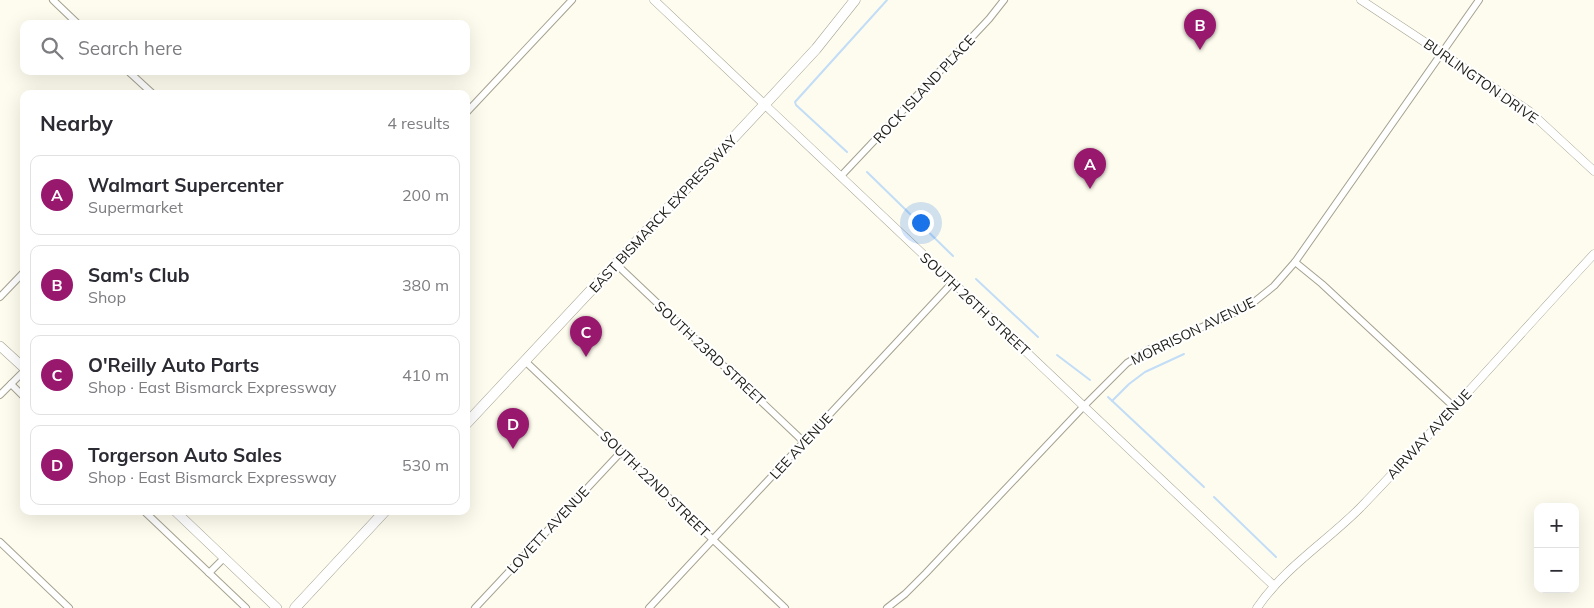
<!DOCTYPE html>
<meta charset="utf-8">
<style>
:root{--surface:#fff;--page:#f2f2f3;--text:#2b2b33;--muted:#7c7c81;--line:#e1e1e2;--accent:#98186e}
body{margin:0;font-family:Mulish,sans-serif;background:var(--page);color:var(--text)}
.controls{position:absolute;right:15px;bottom:15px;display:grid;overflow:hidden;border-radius:10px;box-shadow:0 5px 20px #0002}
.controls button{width:45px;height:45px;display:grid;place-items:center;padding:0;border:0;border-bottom:1px solid var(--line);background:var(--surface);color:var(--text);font:25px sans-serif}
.you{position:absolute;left:920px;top:222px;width:18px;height:18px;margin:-12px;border:4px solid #fff;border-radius:50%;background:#1a73e8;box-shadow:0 0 0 8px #1a73e833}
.badge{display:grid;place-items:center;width:32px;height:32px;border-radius:50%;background:var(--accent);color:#fff;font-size:16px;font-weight:700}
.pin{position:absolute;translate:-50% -41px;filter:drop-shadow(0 1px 2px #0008)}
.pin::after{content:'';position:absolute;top:26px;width:18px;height:15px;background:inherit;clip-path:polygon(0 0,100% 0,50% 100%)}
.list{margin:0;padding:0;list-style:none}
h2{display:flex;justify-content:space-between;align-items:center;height:65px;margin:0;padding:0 20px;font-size:21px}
h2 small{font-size:16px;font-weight:400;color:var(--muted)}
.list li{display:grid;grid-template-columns:32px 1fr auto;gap:15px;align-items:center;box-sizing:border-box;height:80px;margin:0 10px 10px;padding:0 10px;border:1px solid var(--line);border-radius:10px}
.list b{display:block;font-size:19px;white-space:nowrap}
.list p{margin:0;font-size:16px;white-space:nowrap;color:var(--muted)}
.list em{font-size:16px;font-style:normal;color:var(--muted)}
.icon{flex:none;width:28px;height:28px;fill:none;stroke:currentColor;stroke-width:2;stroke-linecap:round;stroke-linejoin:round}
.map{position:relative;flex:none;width:1594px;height:608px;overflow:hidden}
.search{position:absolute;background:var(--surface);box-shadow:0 5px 20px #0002;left:20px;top:20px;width:450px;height:55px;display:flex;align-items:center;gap:12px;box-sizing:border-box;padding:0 18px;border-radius:10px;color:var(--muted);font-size:19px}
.panel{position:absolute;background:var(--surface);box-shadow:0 5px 20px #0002;left:20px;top:90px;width:450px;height:425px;border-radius:10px}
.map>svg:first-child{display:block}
</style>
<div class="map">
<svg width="1594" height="608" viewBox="0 0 1594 608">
<rect width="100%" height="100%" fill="#fefcee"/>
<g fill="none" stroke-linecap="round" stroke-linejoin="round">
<!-- stream -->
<g stroke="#c2ddf7" stroke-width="2">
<path d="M847 152 796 105 795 102 887 0"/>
<path d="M867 172 953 256"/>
<path d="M976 279 1038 337"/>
<path d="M1057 355 1090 380"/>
<path d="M1108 397 1204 487"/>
<path d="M1112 401 1129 384 1145 372 1184 354"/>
<path d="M1214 497 1276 557"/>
</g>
<defs>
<g id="minor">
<path d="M53 0 78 24"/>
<path d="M128 71 153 94"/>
<path d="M466 113 572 0"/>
<path d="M841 176 989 19 1004 0"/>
<path d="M1295 262 1322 284 1454 407"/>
<path d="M616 264 804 442"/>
<path d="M0 297 24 272"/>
<path d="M525 361 785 608"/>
<path d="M11 384 24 397"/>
<path d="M0 395 24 371"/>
<path d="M144 511 246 608"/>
<path d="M0 542 69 608"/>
<path d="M209 573 224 558"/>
<path d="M475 608 621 452"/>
<path d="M649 608 952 283"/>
<path d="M887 608 905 594 926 573 1084 406 1127 363 1148 350 1228 316 1254 302 1274 286 1295 262 1479 0"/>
</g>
<g id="tertiary">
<path d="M654 0 1274 586"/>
<path d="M1361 0 1529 111 1594 171"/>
<path d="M1257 608C1284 568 1326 542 1360 508 1440 425 1516 338 1594 254"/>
</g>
<g id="secondary">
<path d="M0 346 24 368"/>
<path d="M175 511 277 608"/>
</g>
<g id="primary">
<path d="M466 424 765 104 816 49 855 0"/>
<path d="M295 608 385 511"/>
</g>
</defs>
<!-- minor casing -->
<use href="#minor" stroke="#a5a291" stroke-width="8"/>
<!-- tertiary casing -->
<use href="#tertiary" stroke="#a5a291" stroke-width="9"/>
<!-- secondary casing -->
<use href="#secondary" stroke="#a5a291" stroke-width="10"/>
<!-- primary casing -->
<use href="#primary" stroke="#a5a291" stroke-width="11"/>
<!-- minor -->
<use href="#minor" stroke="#fff" stroke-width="6"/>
<!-- tertiary -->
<use href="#tertiary" stroke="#fff" stroke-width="8"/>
<!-- secondary -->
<use href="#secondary" stroke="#fff" stroke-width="9"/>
<!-- primary -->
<use href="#primary" stroke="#fff" stroke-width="10"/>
</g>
<g text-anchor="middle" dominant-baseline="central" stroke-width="4.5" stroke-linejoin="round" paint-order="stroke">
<!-- street labels -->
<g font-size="14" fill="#21201a" stroke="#fff">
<text transform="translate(1481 81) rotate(35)">BURLINGTON DRIVE</text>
<text transform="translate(924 89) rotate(-47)">ROCK ISLAND PLACE</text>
<text transform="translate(663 214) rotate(-47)">EAST BISMARCK EXPRESSWAY</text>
<text transform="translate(975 304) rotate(43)">SOUTH 26TH STREET</text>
<text transform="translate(1193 331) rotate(-26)">MORRISON AVENUE</text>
<text transform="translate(710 353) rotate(43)">SOUTH 23RD STREET</text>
<text transform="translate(1429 434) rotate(-47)">AIRWAY AVENUE</text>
<text transform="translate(801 446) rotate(-47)">LEE AVENUE</text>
<text transform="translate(655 484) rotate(44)">SOUTH 22ND STREET</text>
<text transform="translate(548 530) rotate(-47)">LOVETT AVENUE</text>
</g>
</g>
</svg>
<div class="controls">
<button>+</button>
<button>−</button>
</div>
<div class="you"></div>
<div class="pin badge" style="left:1090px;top:189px">A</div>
<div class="pin badge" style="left:1200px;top:50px">B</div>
<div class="pin badge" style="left:586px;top:357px">C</div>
<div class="pin badge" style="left:513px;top:449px">D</div>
<div class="search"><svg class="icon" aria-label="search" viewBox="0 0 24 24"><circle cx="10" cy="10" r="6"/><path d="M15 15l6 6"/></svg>Search here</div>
<section class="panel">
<h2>Nearby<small>4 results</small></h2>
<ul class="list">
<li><span class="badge">A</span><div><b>Walmart Supercenter</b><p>Supermarket</p></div><em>200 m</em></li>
<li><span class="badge">B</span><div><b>Sam's Club</b><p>Shop</p></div><em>380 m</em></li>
<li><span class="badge">C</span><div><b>O'Reilly Auto Parts</b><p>Shop · East Bismarck Expressway</p></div><em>410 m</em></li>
<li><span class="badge">D</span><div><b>Torgerson Auto Sales</b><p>Shop · East Bismarck Expressway</p></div><em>530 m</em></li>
</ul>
</section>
</div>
